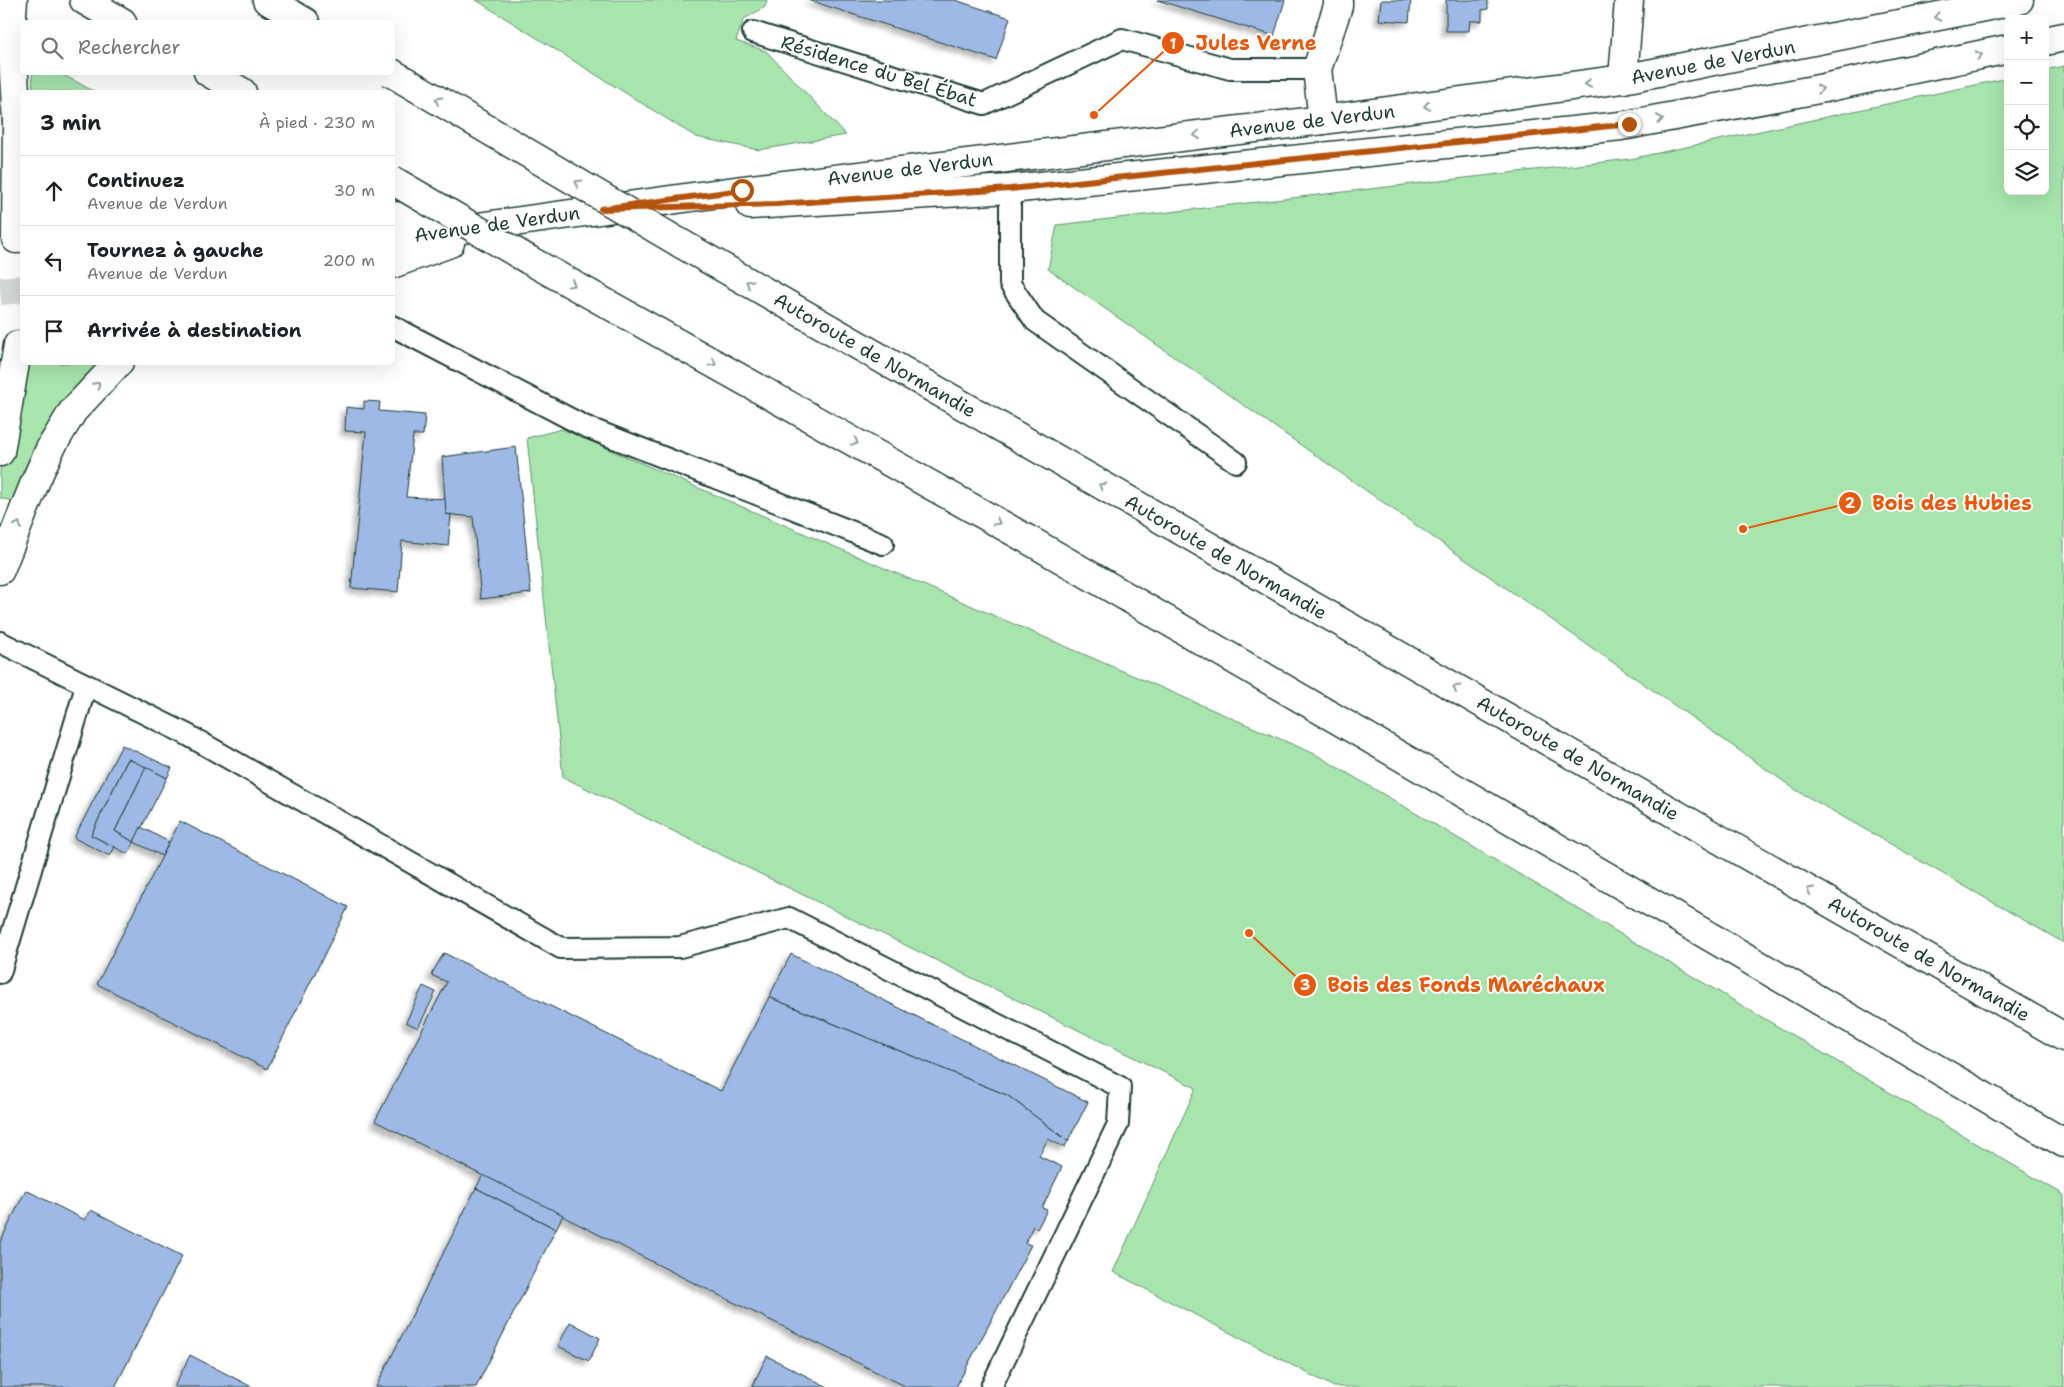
<!DOCTYPE html>
<html lang="fr">
<meta charset="utf-8">
<style>
:root{--surface:#fff;--page:#f6f6f6;--text:#202124;--muted:#757577;--line:#e0e0e0}
body{margin:0;font-family:"Shantell Sans",sans-serif;background:var(--page);color:var(--text)}
.controls{position:absolute;right:15px;top:15px;display:grid;overflow:hidden;border-radius:8px;box-shadow:0 5px 20px #0002}
.controls button{width:45px;height:45px;display:grid;place-items:center;padding:0;border:0;border-bottom:1px solid var(--line);background:var(--surface);color:var(--text);font:25px sans-serif}
.stop{position:absolute;width:15px;height:15px;margin:-11px;border:4px solid #b45309;border-radius:50%;background:#fff}
.stop.end{background:#b45309;border-color:#fff;box-shadow:0 1px 5px #0008}
.list{margin:0;padding:0;list-style:none}
h2{display:flex;justify-content:space-between;align-items:center;height:65px;margin:0;padding:0 20px;font-size:21px}
h2 small{font-size:16px;font-weight:400;color:var(--muted)}
.list li{display:grid;grid-template-columns:32px 1fr auto;gap:15px;align-items:center;box-sizing:border-box;height:70px;padding:0 20px;border-top:1px solid var(--line)}
.list b{display:block;font-size:19px;white-space:nowrap}
.list p{margin:0;font-size:16px;white-space:nowrap;color:var(--muted)}
.list em{font-size:16px;font-style:normal;color:var(--muted)}
.icon{flex:none;width:28px;height:28px;fill:none;stroke:currentColor;stroke-width:2;stroke-linecap:round;stroke-linejoin:round}
.map{position:relative;flex:none;width:2064px;height:1387px;overflow:hidden}
.search{position:absolute;background:var(--surface);box-shadow:0 5px 20px #0002;left:20px;top:20px;width:375px;height:55px;display:flex;align-items:center;gap:12px;box-sizing:border-box;padding:0 18px;border-radius:8px;color:var(--muted);font-size:19px}
.panel{position:absolute;background:var(--surface);box-shadow:0 5px 20px #0002;left:20px;top:90px;width:375px;height:275px;border-radius:8px}
.map>svg:first-child{display:block}
</style>
<div class="map">
<svg width="2064" height="1387" viewBox="0 0 2064 1387">
<defs>
<filter id="shadow"><feDropShadow dx="-4.5" dy="4.5" stdDeviation="2.5" flood-color="#0004"/></filter>
</defs>
<rect width="100%" height="100%" fill="#fff"/>
<filter id="ink" filterUnits="userSpaceOnUse"><feTurbulence type="fractalNoise" baseFrequency=".02" numOctaves="2"/><feDisplacementMap in="SourceGraphic" scale="10" xChannelSelector="R" yChannelSelector="G"/><feConvolveMatrix kernelMatrix="1 2 1 2 8 2 1 2 1" color-interpolation-filters="sRGB"/></filter>
<g filter="url(#ink)">
<!-- green -->
<g fill="#a7e5ad" stroke="#639170">
<path d="M476 0H767L765 7 744 19 736 41 766 51 846 135 759 150 696 137Z"/>
<path d="M2064 66V943L1796 790 1048 269 1057 225 1630 159 2008 78V191H2045V70Z"/>
<path d="M32 73H60L95 92H33Z"/>
<path d="M26 363H100L88 373 40 436 12 501 0 498V471L18 377Z"/>
<path d="M562 429 1315 754 2064 1195V1387H1334L1113 1272 1196 1088 563 777 527 438Z"/>
</g>
<!-- building -->
<g fill="#9eb9e5" stroke="#1f3d34" filter="url(#shadow)">
<path d="M808 0H955L1010 18 996 60Z"/>
<path d="M1157 0H1285L1274 36Z"/>
<path d="M1381 0H1411L1409 22 1379 20Z"/>
<path d="M1446 0H1488V9L1482 10V21H1470L1469 31H1446Z"/>
<path d="M364 401 380 402 379 411 425 415 423 435H413L406 497 446 499V514L451 515 448 546 402 541 398 592 351 588 366 432 345 431 346 407 364 409Z"/>
<path d="M516 447 531 593 481 599 473 517 446 514 442 457Z"/>
<path d="M122 745 172 768 167 778 128 759 91 835 115 847 110 856 74 838Z"/>
<path d="M128 759 146 767 115 831 134 842 128 854 91 835Z"/>
<path d="M146 767 167 778 134 842 115 831Z"/>
<path d="M180 821 348 907 267 1069 97 984Z"/>
<path d="M141 827 169 842 162 856 134 842Z"/>
<path d="M444 953 721 1091 769 997 1007 1095 1068 1141 1064 1147 1048 1139 1039 1156 1062 1167 1042 1208 1047 1210 1037 1229 1033 1226 1025 1243 1031 1245 956 1387H907L694 1283 375 1121 447 982 431 975Z"/>
<path d="M791 954 1088 1102 1068 1141 1007 1095 769 997Z"/>
<path d="M423 986 436 992 418 1028 406 1022Z"/>
<path d="M483 1175 563 1215 556 1229 476 1188Z"/>
<path d="M476 1188 556 1229 476 1387H376Z"/>
<path d="M26 1190 85 1220 91 1210 182 1256 115 1387H0V1242Z"/>
<path d="M570 1322 600 1338 589 1361 558 1346Z"/>
<path d="M190 1355 252 1387H174Z"/>
<path d="M767 1356 828 1387H752Z"/>
</g>
<g fill="none" stroke-linecap="round" stroke-linejoin="round">
<!-- primary-tunnel -->
<path stroke="#d2d8d6" stroke-width="28" stroke-dasharray="28 14" stroke-linecap="butt" d="M0 291 22 289"/>
<defs>
<g id="lane">
<path d="M753 32 984 104 1122 39 1230 69H1317"/>
<path d="M1010 189V284L1035 321 1236 462"/>
<path d="M392 326 584 426 883 544"/>
<path d="M0 642 186 734 561 948 680 947 789 918 1120 1087 1118 1124 991 1387"/>
<path d="M0 973 86 686"/>
</g>
<g id="street">
<path d="M1623 79 1629 0"/>
<path d="M1323 120 1317 69 1338 6V0"/>
</g>
<g id="secondary">
<path d="M13 0 11 29 17 121 16 239"/>
<path d="M0 452 18 345"/>
</g>
<g id="primary">
<path d="M2045 41 2064 37"/>
<path d="M17 121 22 128"/>
<path d="M750 205 1010 189 1621 126 1824 88 2008 49"/>
<path d="M392 216 446 220"/>
<path d="M392 239 742 190 1323 120 1623 79 2019 0"/>
<path d="M392 264 450 243"/>
<path d="M0 570 36 480 50 449 73 411 119 362"/>
</g>
<g id="highway">
<path d="M84 0 122 22"/>
<path d="M267 0 305 22"/>
<path d="M208 72 242 92"/>
<path d="M680 243 2064 1037"/>
<path d="M529 260 1036 544 2064 1143"/>
</g>
</defs>
<!-- lane casing -->
<use href="#lane" stroke="#1f3d34" stroke-width="24"/>
<!-- street casing -->
<use href="#street" stroke="#1f3d34" stroke-width="31"/>
<!-- secondary casing -->
<use href="#secondary" stroke="#1f3d34" stroke-width="31"/>
<!-- primary casing -->
<use href="#primary" stroke="#1f3d34" stroke-width="31"/>
<!-- highway casing -->
<use href="#highway" stroke="#1f3d34" stroke-width="31"/>
<!-- lane -->
<use href="#lane" stroke="#fff" stroke-width="20"/>
<!-- street -->
<use href="#street" stroke="#fff" stroke-width="28"/>
<!-- secondary -->
<use href="#secondary" stroke="#fff" stroke-width="28"/>
<!-- primary -->
<use href="#primary" stroke="#fff" stroke-width="28"/>
<!-- highway -->
<use href="#highway" stroke="#fff" stroke-width="28"/>
<defs>
<g id="highway-bridge">
<path d="M390 72 680 243"/>
<path d="M392 180 529 260"/>
</g>
</defs>
<!-- highway-bridge casing -->
<use href="#highway-bridge" stroke="#1f3d34" stroke-width="31" stroke-linecap="butt"/>
<!-- highway-bridge -->
<use href="#highway-bridge" stroke="#fff" stroke-width="28"/>
</g>
<!-- one-way arrows -->
<defs><path id="oneway-chevron" d="M-2-3.5L2.5 0L-2 3.5" fill="none" stroke-width="1.6" stroke-linecap="round" stroke-linejoin="round" transform="scale(1.25)"/></defs>
<g stroke="#8f9e9a">
<use href="#oneway-chevron" transform="translate(1937 17) rotate(168)"/>
<use href="#oneway-chevron" transform="translate(1979 55) rotate(-12)"/>
<use href="#oneway-chevron" transform="translate(1588 84) rotate(172)"/>
<use href="#oneway-chevron" transform="translate(1820 89) rotate(-11)"/>
<use href="#oneway-chevron" transform="translate(438 100) rotate(-150)"/>
<use href="#oneway-chevron" transform="translate(1427 106) rotate(172)"/>
<use href="#oneway-chevron" transform="translate(1660 119) rotate(-9)"/>
<use href="#oneway-chevron" transform="translate(1197 135) rotate(173)"/>
<use href="#oneway-chevron" transform="translate(578 183) rotate(-150)"/>
<use href="#oneway-chevron" transform="translate(749 283) rotate(-150)"/>
<use href="#oneway-chevron" transform="translate(572 284) rotate(29)"/>
<use href="#oneway-chevron" transform="translate(713 363) rotate(29)"/>
<use href="#oneway-chevron" transform="translate(97 385) rotate(-46)"/>
<use href="#oneway-chevron" transform="translate(855 442) rotate(29)"/>
<use href="#oneway-chevron" transform="translate(1102 486) rotate(-150)"/>
<use href="#oneway-chevron" transform="translate(997 522) rotate(29)"/>
<use href="#oneway-chevron" transform="translate(18 525) rotate(-68)"/>
<use href="#oneway-chevron" transform="translate(1456 688) rotate(-150)"/>
<use href="#oneway-chevron" transform="translate(1810 890) rotate(-150)"/>
</g>
</g>
<g fill="none" stroke-linecap="round" stroke-linejoin="round" filter="url(#ink)">
<!-- route -->
<path stroke="#b45309" stroke-width="6" d="M742 190 601 209 776 204 1010 189 1629 124"/>
</g>
<g text-anchor="middle" dominant-baseline="central" stroke-width="4" stroke-linejoin="round" paint-order="stroke">
<!-- street labels -->
<g font-size="19" fill="#1f3d34" stroke="#fff">
<text transform="translate(1713 62) rotate(-11)">Avenue de Verdun</text>
<text transform="translate(879 71) rotate(17)">Résidence du Bel Ébat</text>
<text transform="translate(1312 121) rotate(-7)">Avenue de Verdun</text>
<text transform="translate(910 169) rotate(-7)">Avenue de Verdun</text>
<text transform="translate(497 224) rotate(-8)">Avenue de Verdun</text>
<text transform="translate(875 355) rotate(30)">Autoroute de Normandie</text>
<text transform="translate(1226 557) rotate(30)">Autoroute de Normandie</text>
<text transform="translate(1578 758) rotate(30)">Autoroute de Normandie</text>
<text transform="translate(1929 959) rotate(30)">Autoroute de Normandie</text>
</g>
</g>
<!-- callouts -->
<path fill="none" stroke="#e8590c" stroke-width="2" d="M1094 115L1173 43M1743 529L1850 503M1249 933L1305 985"/>
<g fill="#e8590c" stroke="#fff" stroke-width="2">
<circle cx="1094" cy="115" r="5"/>
<circle cx="1743" cy="529" r="5"/>
<circle cx="1249" cy="933" r="5"/>
<circle cx="1173" cy="43" r="12"/>
<circle cx="1850" cy="503" r="12"/>
<circle cx="1305" cy="985" r="12"/>
</g>
<g font-size="15" text-anchor="middle" font-weight="bold" fill="#fff">
<text x="1173" y="49">1</text>
<text x="1850" y="508">2</text>
<text x="1305" y="990">3</text>
</g>
<g font-size="20" text-anchor="middle" font-weight="bold" fill="#e8590c" stroke="#fff" stroke-width="4" stroke-linejoin="round" paint-order="stroke">
<text x="1256" y="50">Jules Verne</text>
<text x="1952" y="510">Bois des Hubies</text>
<text x="1466" y="992">Bois des Fonds Maréchaux</text>
</g>
</svg>
<div class="controls">
<button>+</button>
<button>−</button>
<button><svg class="icon" aria-label="locate" viewBox="0 0 24 24"><circle cx="12" cy="12" r="6"/><path d="M12 2v4M12 18v4M2 12h4M18 12h4"/></svg></button>
<button><svg class="icon" aria-label="layers" viewBox="0 0 24 24"><path d="M12 4l9 5-9 5-9-5zM3 14l9 5 9-5"/></svg></button>
</div>
<div class="stop" style="left:742px;top:190px"></div>
<div class="stop end" style="left:1629px;top:124px"></div>
<div class="search"><svg class="icon" aria-label="search" viewBox="0 0 24 24"><circle cx="10" cy="10" r="6"/><path d="M15 15l6 6"/></svg>Rechercher</div>
<section class="panel">
<h2>3 min<small>À pied · 230 m</small></h2>
<ul class="list">
<li><svg class="icon" aria-label="ahead" viewBox="0 0 24 24"><path d="M12 20V5M6 11l6-6 6 6"/></svg><div><b>Continuez</b><p>Avenue de Verdun</p></div><em>30 m</em></li>
<li><svg class="icon" aria-label="left" viewBox="0 0 24 24"><path d="M17 20v-9H6M10 6l-5 5 5 5"/></svg><div><b>Tournez à gauche</b><p>Avenue de Verdun</p></div><em>200 m</em></li>
<li><svg class="icon" aria-label="arrive" viewBox="0 0 24 24"><path d="M6 21V4h12l-3 4 3 4H6"/></svg><div><b>Arrivée à destination</b></div></li>
</ul>
</section>
</div>
